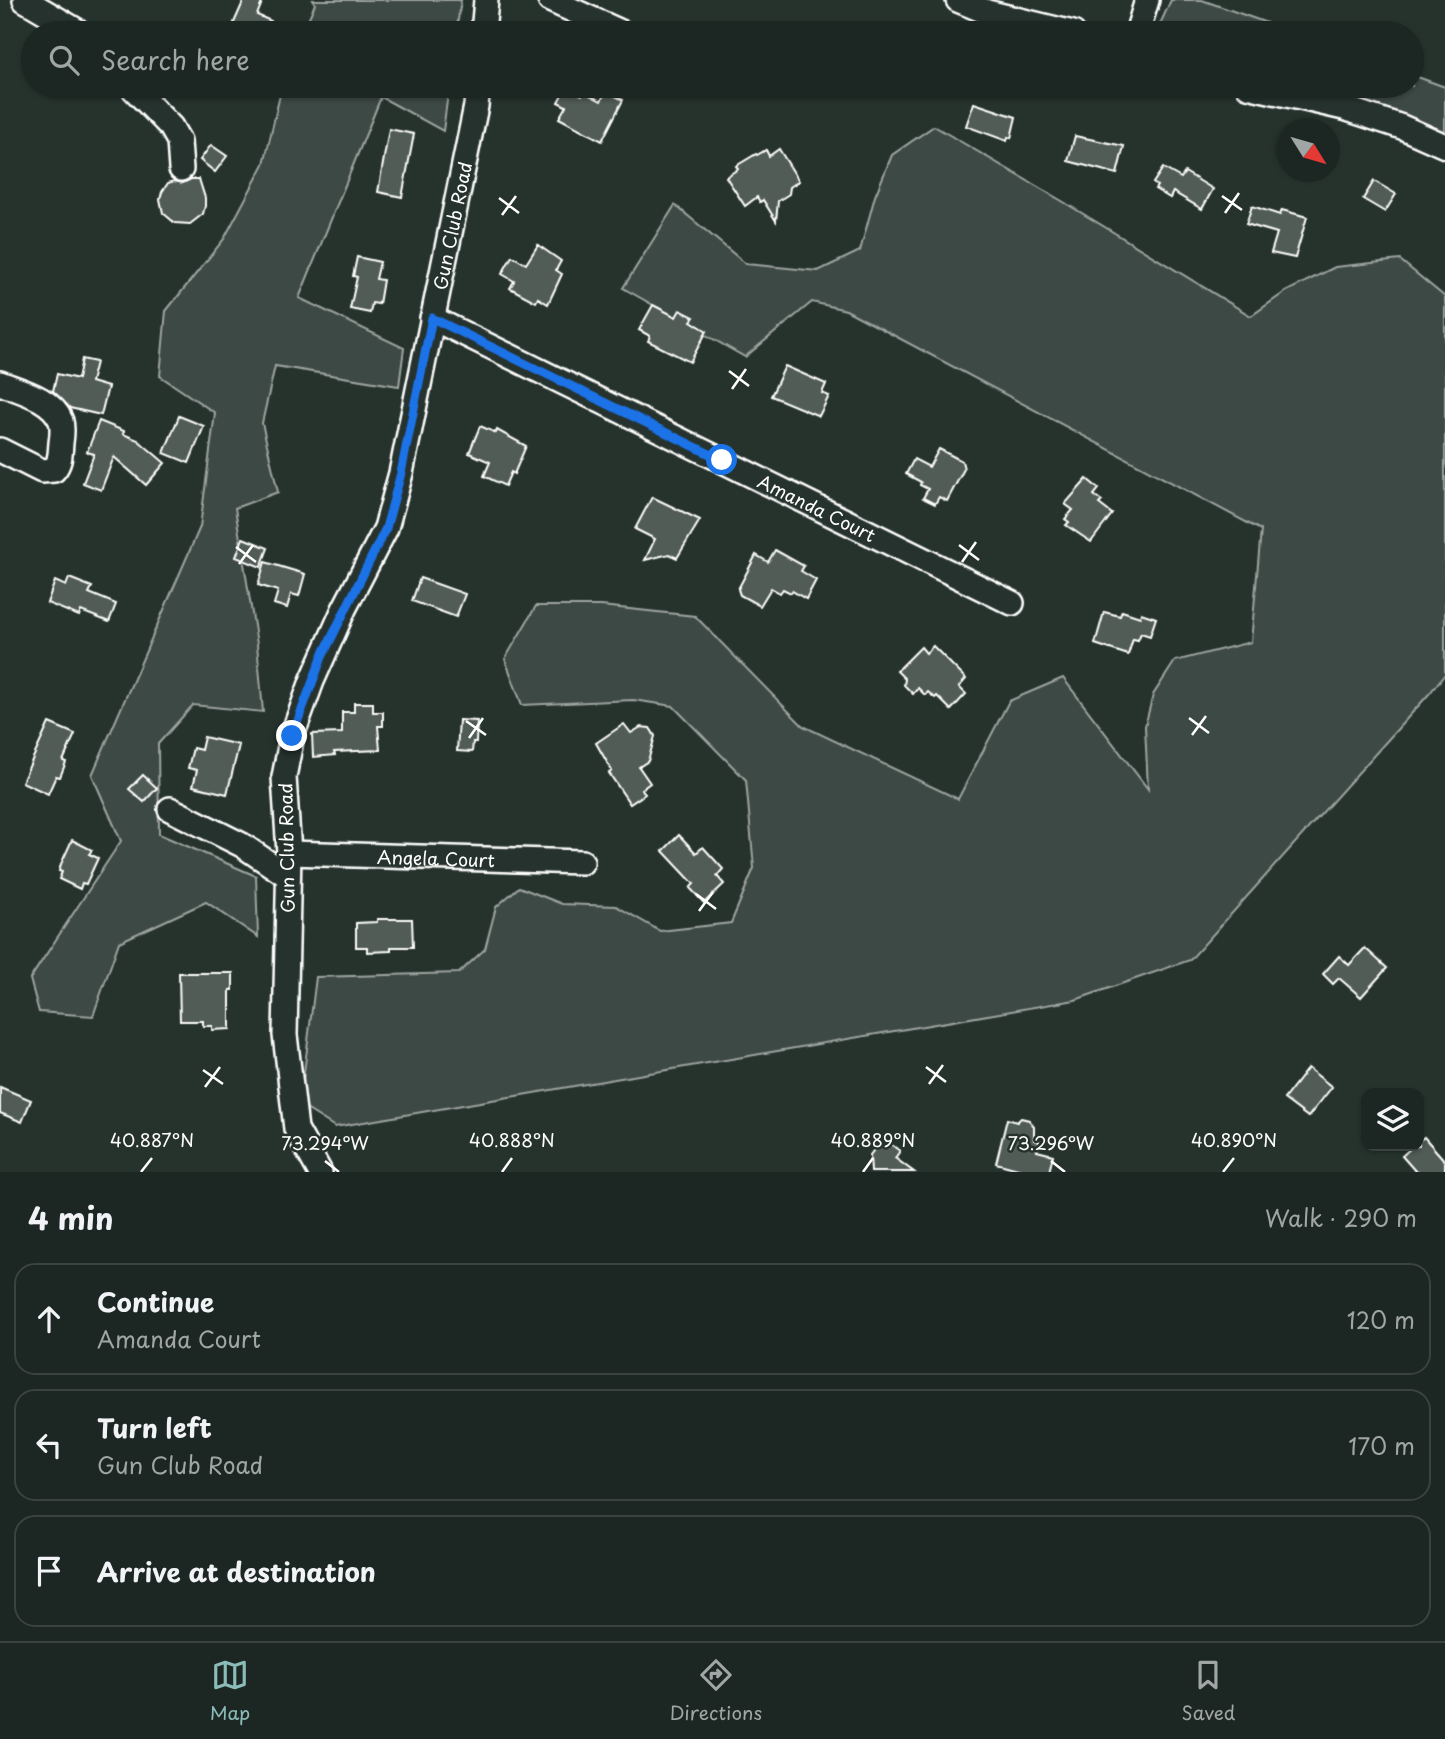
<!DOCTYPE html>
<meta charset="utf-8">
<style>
:root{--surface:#1c2622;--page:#29322f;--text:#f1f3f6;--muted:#a0a5a5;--line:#3a4340;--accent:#8bbbb9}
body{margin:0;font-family:"Playpen Sans",sans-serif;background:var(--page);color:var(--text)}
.controls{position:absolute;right:21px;bottom:21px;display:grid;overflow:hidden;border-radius:14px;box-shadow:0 2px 5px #0004}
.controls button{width:63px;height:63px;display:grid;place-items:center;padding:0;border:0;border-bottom:2px solid var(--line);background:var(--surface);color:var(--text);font:35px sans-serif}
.compass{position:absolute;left:1277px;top:119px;width:63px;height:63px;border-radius:50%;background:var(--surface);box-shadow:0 2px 5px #0004;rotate:127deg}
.stop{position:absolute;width:21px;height:21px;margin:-16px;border:5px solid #1a73e8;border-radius:50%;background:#fff}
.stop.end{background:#1a73e8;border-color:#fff;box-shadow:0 2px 7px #0008}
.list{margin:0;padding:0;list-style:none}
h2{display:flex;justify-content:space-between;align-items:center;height:91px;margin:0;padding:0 28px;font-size:30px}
h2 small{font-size:23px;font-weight:400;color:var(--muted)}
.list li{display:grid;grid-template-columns:46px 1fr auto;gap:21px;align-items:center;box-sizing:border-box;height:112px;margin:0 14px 14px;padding:0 14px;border:2px solid var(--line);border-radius:21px}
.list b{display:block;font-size:26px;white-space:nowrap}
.list p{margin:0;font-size:23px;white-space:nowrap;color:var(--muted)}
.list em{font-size:23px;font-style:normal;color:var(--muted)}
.icon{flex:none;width:38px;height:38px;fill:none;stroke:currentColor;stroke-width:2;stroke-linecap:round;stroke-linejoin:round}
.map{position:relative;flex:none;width:1445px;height:1172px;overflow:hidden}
.search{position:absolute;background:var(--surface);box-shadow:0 2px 5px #0004;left:21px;right:21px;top:21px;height:77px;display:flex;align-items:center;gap:18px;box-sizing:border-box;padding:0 24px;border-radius:38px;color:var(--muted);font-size:26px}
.sheet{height:469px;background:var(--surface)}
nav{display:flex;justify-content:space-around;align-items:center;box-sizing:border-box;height:98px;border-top:2px solid var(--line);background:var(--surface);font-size:19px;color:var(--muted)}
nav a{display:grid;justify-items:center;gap:4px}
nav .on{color:var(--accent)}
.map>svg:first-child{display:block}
</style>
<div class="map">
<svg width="1445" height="1172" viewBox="0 0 1445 1172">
<rect width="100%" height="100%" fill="#26332d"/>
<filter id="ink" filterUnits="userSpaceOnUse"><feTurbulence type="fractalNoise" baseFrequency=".0143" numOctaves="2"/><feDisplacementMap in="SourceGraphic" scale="14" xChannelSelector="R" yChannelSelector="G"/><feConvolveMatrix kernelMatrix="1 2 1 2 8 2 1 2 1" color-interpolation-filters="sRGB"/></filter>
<g filter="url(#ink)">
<!-- green -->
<g fill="#3e4944" stroke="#9ea4a2" stroke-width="2">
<path d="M313 0H461L456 33H302L315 4Z"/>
<path d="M1171 0H1202L1295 33H1156Z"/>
<path d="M1412 75 1445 87V139L1274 86H1412Z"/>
<path d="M282 86H449L443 131 381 97 299 298 404 348 399 386 275 366 262 423 278 492 235 508 257 644 263 712 193 705 158 744 159 834 256 876 258 937 206 902 119 942 93 1016 39 1012 30 979 121 841 92 775 200 527 215 413 160 376 166 311 224 239 264 164Z"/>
<path d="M934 126 1062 201 1251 316 1285 292 1335 267 1400 260 1445 297V674L1429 694 1190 960 1075 1000 335 1127 300 1105 316 977 459 973 485 949 496 907 519 887 562 904 616 906 660 931 731 923 754 868 746 780 673 706 633 700 522 705 505 659 536 606H601L695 616 803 726 958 799 1009 701 1063 678 1148 789 1145 726 1153 695 1175 661 1251 642 1261 530 846 310 812 302 745 357 623 288 675 205 746 264 818 271 860 251 875 196 892 155Z"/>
</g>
<!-- building -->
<g fill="#515c57" stroke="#fff" stroke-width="2">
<path d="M244 0H263L257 15 271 21 266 33H241L243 29 233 25Z"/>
<path d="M566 87 582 95 584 92 601 101 606 91 623 100 602 141 559 118 566 106 558 102Z"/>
<path d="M974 103 1016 117 1011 138 1008 137 1007 141 966 126Z"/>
<path d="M389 129 414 134 402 197 378 192Z"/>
<path d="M1075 136 1124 146 1117 174 1068 161Z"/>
<path d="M211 145 227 156 215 172 200 160Z"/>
<path d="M779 149 799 181 790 187 789 194 778 201 776 221 763 200 760 202 757 197 745 206 726 177 738 169 736 166 756 154 757 155 766 150 769 156Z"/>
<path d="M1163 168 1181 178 1185 172 1213 189 1202 209 1173 192 1170 198 1155 189 1157 186 1153 183Z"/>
<path d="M191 179H199L205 198V206L203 214 190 224 175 223 163 213 160 199 162 192 168 183 174 181 183 183Z"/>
<path d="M1374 181 1396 194 1385 212 1363 199Z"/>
<path d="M1252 206 1280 215 1282 210 1307 217 1295 258 1271 253 1277 233 1246 224Z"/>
<path d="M538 245 561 261 556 270 562 274 548 304 538 298 536 302 510 288 514 281 502 274 512 256 526 264Z"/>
<path d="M357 257 380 262 376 279 383 280 379 304 372 303 370 313 350 309 357 277 353 276Z"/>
<path d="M653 305 676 317 680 310 694 317 691 321 707 331 690 362 648 341 650 336 639 330Z"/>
<path d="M82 359 96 362 91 382 108 387 101 415 70 408 53 391 57 374 78 379Z"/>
<path d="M785 366 826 384 822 393 829 396 819 416 771 396Z"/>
<path d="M179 416 204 426 189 463 164 453Z"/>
<path d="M99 421 124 431 123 434 138 440 165 463 146 485 114 457 101 490 83 483 94 454 87 452Z"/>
<path d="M480 426 496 433 497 430 526 446 514 474 511 472 505 486 484 476 490 462 469 453Z"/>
<path d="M939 449 962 461 964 469 947 501 939 497 935 504 923 498 928 489 920 485 921 482 906 474 914 459 929 467Z"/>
<path d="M1087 479 1099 489 1094 495 1102 501 1099 504 1112 514 1091 542 1066 525 1069 522 1065 519 1073 510 1065 504Z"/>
<path d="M652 497 700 520 677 558 669 554 645 560 655 539 635 529Z"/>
<path d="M243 538 268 548 261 567 236 557Z"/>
<path d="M775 550 804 566 801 571 816 580 806 599 792 591 791 593 783 589 780 593 771 588 760 606 740 595 738 589 756 555 768 562Z"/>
<path d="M265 562 305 574 299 596 291 594 287 608 274 604 278 591 258 585Z"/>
<path d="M69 578 92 587 89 593 116 604 109 622 81 611 79 616 47 603 55 581 66 586Z"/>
<path d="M420 578 465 594 456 617 412 601Z"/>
<path d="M1122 611 1140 617 1141 613 1156 618 1150 636 1141 633 1138 640 1133 639 1128 655 1095 644 1104 612 1120 616Z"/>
<path d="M933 646 966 679 959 687 966 694 951 710 937 696 935 698 928 692 925 695 918 688 913 694 904 685 905 679 897 671 921 647 926 653Z"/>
<path d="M354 703H373V712H383V726H378L380 750 334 752 335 755 313 757 312 734 342 733V712H354Z"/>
<path d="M459 720 477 721 476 742H473L472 752 457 751Z"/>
<path d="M49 723 75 734 63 761 66 762 60 777 56 776 48 794 22 782Z"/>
<path d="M624 724 631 733 641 727 650 728 655 736 648 761 639 767 650 783 642 789 645 794 630 804 609 773 612 771 596 743Z"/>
<path d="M204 737 239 745 227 794 193 786 197 770 188 768 193 748 201 750Z"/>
<path d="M143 775 157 788 144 802 129 789Z"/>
<path d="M679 835 696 853 703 847 723 869 717 876 724 884 704 903 690 888 694 884 663 851Z"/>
<path d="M72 840 92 850 89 854 98 858 86 884 82 883 80 889 59 879 62 872 59 871 61 864Z"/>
<path d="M377 919H412L413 947H391V951L367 952V947H356V923L377 922Z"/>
<path d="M1365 948 1387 968 1361 997 1339 978 1333 984 1323 974 1339 956 1349 965Z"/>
<path d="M179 973H233V990H230V1029L212 1030V1026H203V1021H180Z"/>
<path d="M1308 1068 1332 1087 1308 1117 1284 1099Z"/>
<path d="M0 1087 31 1100 22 1122 0 1113Z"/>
<path d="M1021 1118 1029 1120 1034 1126V1140L1039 1141 1037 1151 1053 1155 1049 1172H1029L996 1163 1007 1119 1017 1122Z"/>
<path d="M1424 1137 1445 1161V1172H1416L1402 1156 1413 1146H1419V1141Z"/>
<path d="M889 1143 900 1151 895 1158 914 1172H871L870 1155 877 1146 887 1147Z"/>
</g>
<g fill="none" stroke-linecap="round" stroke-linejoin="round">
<defs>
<g id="minor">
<path d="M25 0 81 33"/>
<path d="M550 0 623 33"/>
<path d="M958 0 987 12 1073 33"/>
<path d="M483 33 486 0"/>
<path d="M1137 33 1147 0"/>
<path d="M131 86 171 127 179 141 181 169"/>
<path d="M1248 86 1344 108 1402 127 1445 146"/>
<path id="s1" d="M432 318 1012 603"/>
<path d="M0 383C20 391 52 398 61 421 63 428 62 436 61 443 60 453 61 462 54 470L42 471 0 450"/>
<path d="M170 809 242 845 288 876"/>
<path id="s2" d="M289 853 582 862"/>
<path id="s3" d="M320 1172 296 1129 285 1035 289 853 284 777 292 736 312 681 344 609 386 528 401 473 476 106 478 86"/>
</g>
</defs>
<!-- minor casing -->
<use href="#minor" stroke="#fff" stroke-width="28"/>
<!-- minor -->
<use href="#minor" stroke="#26332d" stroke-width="23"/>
</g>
</g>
<g fill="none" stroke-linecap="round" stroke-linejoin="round" filter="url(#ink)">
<!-- route -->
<path stroke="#1a73e8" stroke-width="9" d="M292 736 322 657 386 528 401 473 432 318 722 460"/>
</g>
<!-- ticks -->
<path fill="none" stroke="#fff" stroke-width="2.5" d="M1222 196 1242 210M499 198 519 213M1225 213 1239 193M502 215 516 196M729 371 749 386M732 389 746 369M959 545 979 560M236 547 256 562M962 562 976 542M239 564 253 545M1189 718 1209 733M466 721 486 735M1192 735 1206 716M469 738 483 718M696 894 716 909M699 911 713 892M926 1067 946 1082M203 1070 223 1084M929 1084 943 1065M205 1087 220 1067M325 1161 339 1172M1051 1161 1065 1172M141 1172 152 1158M502 1172 512 1158M863 1172 873 1158M1223 1172 1234 1158"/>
<g text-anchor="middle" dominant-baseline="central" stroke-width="5" stroke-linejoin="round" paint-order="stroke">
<!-- street labels -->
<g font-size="18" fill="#fff" stroke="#26332d">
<text stroke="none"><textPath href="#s3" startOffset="982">Gun Club Road</textPath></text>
<text stroke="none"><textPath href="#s1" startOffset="429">Amanda Court</textPath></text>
<text transform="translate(286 848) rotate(-91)">Gun Club Road</text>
<text stroke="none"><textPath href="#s2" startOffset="147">Angela Court</textPath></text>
</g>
</g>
<g font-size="18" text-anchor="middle" fill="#fff" stroke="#26332d" stroke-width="5" stroke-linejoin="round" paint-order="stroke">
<text x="152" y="1147">40.887°N</text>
<text x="512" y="1147">40.888°N</text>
<text x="873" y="1147">40.889°N</text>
<text x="1234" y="1147">40.890°N</text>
<text x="325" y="1150">73.294°W</text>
<text x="1051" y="1150">73.296°W</text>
</g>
</svg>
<div class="controls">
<button><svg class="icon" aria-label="layers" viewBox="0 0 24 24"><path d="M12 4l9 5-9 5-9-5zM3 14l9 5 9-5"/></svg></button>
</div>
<svg class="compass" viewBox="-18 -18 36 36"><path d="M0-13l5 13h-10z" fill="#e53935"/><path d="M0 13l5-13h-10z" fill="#a0a5a5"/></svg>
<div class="stop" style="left:722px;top:460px"></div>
<div class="stop end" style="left:292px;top:736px"></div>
<div class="search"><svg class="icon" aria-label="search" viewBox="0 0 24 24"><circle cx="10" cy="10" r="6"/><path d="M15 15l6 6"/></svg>Search here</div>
</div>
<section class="sheet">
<h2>4 min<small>Walk · 290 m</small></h2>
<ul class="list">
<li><svg class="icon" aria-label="ahead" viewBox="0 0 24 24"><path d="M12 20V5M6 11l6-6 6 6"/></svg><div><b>Continue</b><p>Amanda Court</p></div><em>120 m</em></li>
<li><svg class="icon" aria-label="left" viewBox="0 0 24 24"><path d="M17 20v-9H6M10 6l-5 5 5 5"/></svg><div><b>Turn left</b><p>Gun Club Road</p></div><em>170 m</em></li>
<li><svg class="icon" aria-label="arrive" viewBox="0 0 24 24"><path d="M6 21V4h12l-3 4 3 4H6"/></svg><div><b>Arrive at destination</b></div></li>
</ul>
</section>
<nav>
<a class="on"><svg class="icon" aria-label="map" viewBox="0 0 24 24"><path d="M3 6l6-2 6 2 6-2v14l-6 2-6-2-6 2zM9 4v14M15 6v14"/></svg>Map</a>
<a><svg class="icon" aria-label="directions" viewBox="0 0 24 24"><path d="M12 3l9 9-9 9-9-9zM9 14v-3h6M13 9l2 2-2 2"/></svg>Directions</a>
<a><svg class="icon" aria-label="saved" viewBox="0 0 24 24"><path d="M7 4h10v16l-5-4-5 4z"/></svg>Saved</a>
</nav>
